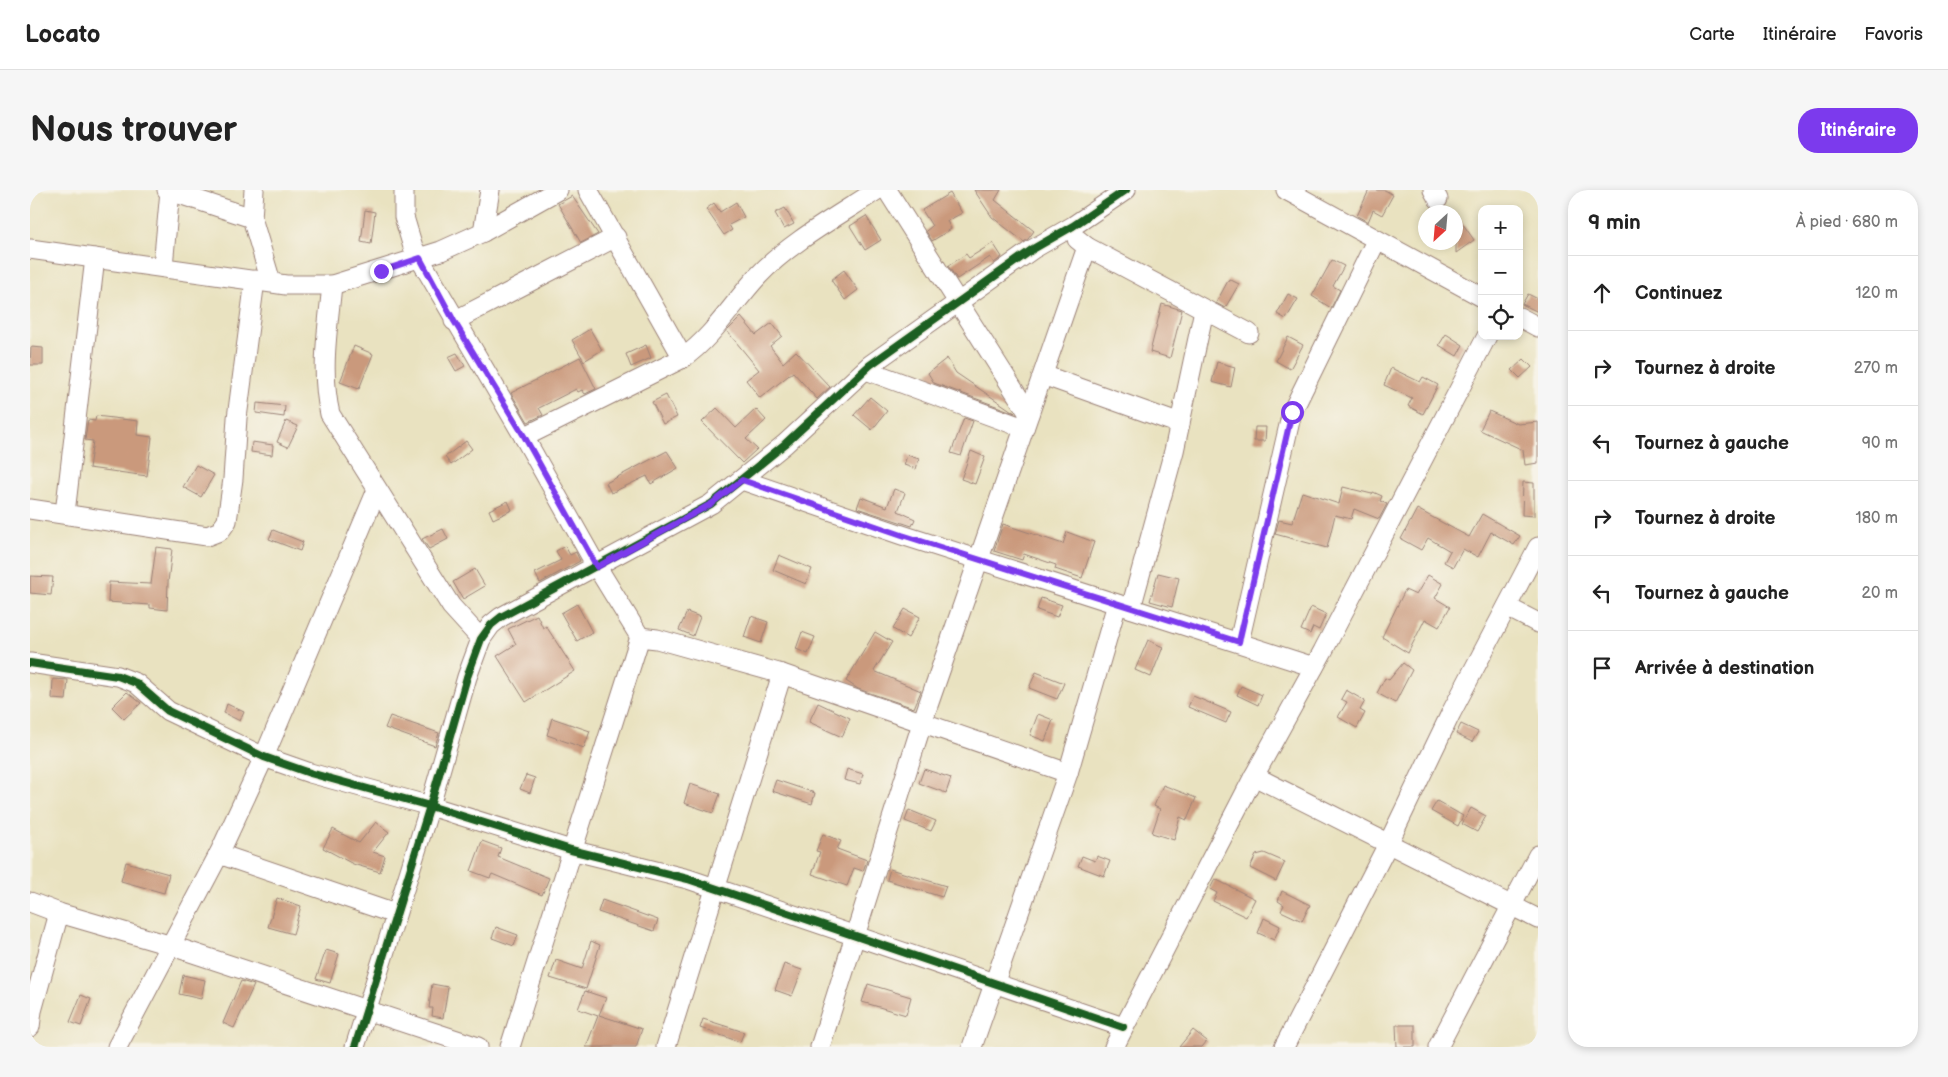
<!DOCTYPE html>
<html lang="fr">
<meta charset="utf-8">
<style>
:root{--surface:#fff;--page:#f6f6f6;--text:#222;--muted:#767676;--line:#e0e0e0;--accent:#7c3aed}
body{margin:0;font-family:"Balsamiq Sans",sans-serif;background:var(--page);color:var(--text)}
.controls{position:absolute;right:15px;top:15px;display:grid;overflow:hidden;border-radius:10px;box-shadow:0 2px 8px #0003}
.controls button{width:45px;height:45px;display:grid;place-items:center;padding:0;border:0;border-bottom:1px solid var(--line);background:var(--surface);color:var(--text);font:25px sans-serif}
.compass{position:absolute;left:1388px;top:15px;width:45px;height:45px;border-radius:50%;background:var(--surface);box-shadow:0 2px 8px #0003;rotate:206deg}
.stop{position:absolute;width:15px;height:15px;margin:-11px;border:4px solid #7c3aed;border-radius:50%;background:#fff}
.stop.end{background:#7c3aed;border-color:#fff;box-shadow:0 1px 5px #0008}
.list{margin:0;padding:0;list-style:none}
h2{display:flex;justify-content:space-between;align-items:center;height:65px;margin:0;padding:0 20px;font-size:21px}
h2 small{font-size:16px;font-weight:400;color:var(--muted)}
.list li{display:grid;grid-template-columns:32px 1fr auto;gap:15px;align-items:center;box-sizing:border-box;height:75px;padding:0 20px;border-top:1px solid var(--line)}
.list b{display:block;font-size:19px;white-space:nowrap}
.list em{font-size:16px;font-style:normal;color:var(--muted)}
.icon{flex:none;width:28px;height:28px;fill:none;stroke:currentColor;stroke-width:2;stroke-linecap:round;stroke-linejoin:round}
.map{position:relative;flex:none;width:1508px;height:857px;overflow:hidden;border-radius:20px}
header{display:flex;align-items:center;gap:30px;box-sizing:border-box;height:70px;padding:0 25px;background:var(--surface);border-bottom:1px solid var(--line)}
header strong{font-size:24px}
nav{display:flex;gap:28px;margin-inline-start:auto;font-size:18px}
.intro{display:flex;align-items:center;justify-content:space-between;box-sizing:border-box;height:120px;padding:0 30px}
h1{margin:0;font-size:35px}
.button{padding:12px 22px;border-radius:20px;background:var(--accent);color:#fff;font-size:18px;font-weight:700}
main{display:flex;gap:30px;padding:0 30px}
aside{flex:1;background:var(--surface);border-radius:20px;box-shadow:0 2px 8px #0003}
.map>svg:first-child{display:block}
</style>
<header>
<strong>Locato</strong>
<nav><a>Carte</a><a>Itinéraire</a><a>Favoris</a></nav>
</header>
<div class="intro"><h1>Nous trouver</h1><a class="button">Itinéraire</a></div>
<main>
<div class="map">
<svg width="1508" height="857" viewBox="0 0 1508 857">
<rect width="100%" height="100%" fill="#f7f3e8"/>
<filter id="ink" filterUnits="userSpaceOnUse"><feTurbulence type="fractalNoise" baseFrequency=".02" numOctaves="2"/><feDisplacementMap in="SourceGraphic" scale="10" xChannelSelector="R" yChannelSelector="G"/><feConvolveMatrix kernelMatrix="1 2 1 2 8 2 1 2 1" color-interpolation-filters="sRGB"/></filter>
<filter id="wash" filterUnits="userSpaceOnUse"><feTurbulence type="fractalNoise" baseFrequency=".0096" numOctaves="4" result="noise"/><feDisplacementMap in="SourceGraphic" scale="20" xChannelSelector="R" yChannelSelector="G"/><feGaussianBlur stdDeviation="1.12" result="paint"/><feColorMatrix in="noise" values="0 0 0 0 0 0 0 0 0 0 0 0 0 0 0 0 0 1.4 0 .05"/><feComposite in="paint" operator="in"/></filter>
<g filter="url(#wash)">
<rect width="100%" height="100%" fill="#e9e2c0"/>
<g id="blocks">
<!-- building -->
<g fill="#ca997c">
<path d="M944 0H971L965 10 1004 41 998 49 994 52 962 27Z"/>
<path d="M1339 0H1355L1363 5 1352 25 1343 20 1338 32 1327 26Z"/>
<path d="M920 3 932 23 917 31 921 39 902 51 896 41 902 36 892 20Z"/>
<path d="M542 6 568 44 551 53 528 14Z"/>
<path d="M706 12 714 27 699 35 702 40 694 45 676 19 684 13 690 22Z"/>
<path d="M755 18 764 34 754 39 745 23Z"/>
<path d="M335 20 345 22 341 54 331 52Z"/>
<path d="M1426 24 1444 50 1426 63Z"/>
<path d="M836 26 851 50 835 60 820 36Z"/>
<path d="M963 53 972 67 964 73 960 67 927 89 918 76 936 64 939 68Z"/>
<path d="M1302 70 1314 76 1303 96 1310 100 1301 118 1282 106Z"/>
<path d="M814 80 828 100 815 110 801 90Z"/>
<path d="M1199 89 1209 94 1195 118 1186 113Z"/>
<path d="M1258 104 1268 109 1256 129 1247 124Z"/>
<path d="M1498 104 1508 109V122L1492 114Z"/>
<path d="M1132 114 1152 120 1140 168 1120 162Z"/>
<path d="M711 127 726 145 742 133 752 146 740 156 753 173 766 161 800 197 787 209 763 182 730 208 716 190 729 180 697 141Z"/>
<path d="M560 139 572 160 554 171 542 150Z"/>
<path d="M1416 144 1433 155 1427 166 1409 155Z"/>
<path d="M1258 147 1273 155 1260 179 1246 171Z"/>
<path d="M616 155 621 168 601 177 596 164Z"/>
<path d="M324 156 343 164 329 199 310 192Z"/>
<path d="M1 157 13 158V175H0Z"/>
<path d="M427 163 435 176 426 181 418 167Z"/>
<path d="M550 167 566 199 555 204 552 200 548 202 546 199 509 218 513 225 498 232 481 203Z"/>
<path d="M917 168 926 183 985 223 904 193 898 183Z"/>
<path d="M1494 169 1502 177 1490 188 1482 180Z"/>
<path d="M1187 172 1205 177 1201 197 1182 192Z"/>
<path d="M1361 178 1390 192 1393 187 1408 195 1393 224 1378 216 1382 208 1354 195Z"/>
<path d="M636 205 647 227 633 234 622 212Z"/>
<path d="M840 207 857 221 842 240 824 225Z"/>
<path d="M227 213 255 216 254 227 226 223Z"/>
<path d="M687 218 706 238 726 219 736 230 716 249 727 259 712 273 672 232Z"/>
<path d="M1459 221 1488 234 1508 232V273L1495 275 1493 260 1450 240Z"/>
<path d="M66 226 108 231 107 245 122 247 117 286 59 278 63 251 55 250 58 230 65 231Z"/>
<path d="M934 228 943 231 931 266 921 263Z"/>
<path d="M256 231 268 236 258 257 247 252Z"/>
<path d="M1225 237H1236L1235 251H1224Z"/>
<path d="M436 251 442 259 421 275 415 267Z"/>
<path d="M222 252 243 255 242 265 221 262Z"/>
<path d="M637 261 648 278 621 294 617 286 581 303 576 293Z"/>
<path d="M941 261 955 267 945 294 931 289Z"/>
<path d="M877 265 889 269 886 279 874 275Z"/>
<path d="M166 275 184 285 171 307 153 297Z"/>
<path d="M1493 292 1504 293V326L1492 325Z"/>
<path d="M1313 297 1342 304 1343 302 1352 306 1350 311 1357 314 1349 329 1324 319 1321 329 1305 325 1297 358 1245 344 1249 330 1262 333 1272 302 1309 314Z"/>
<path d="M864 299 875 303 868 321 885 329 882 336 827 318 831 307 857 317Z"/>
<path d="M478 311 482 320 463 329 459 320Z"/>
<path d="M1387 319 1439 347 1452 324 1490 346 1484 355 1461 342 1448 367 1433 359 1423 377 1414 372 1420 361 1398 348 1391 360 1371 349Z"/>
<path d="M973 334 1033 354 1037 342 1064 352 1052 388 1025 379 1026 375 994 364 992 370 964 361Z"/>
<path d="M413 339 418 349 399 359 392 349Z"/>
<path d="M243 340 273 352 270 361 239 349Z"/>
<path d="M535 356 540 365 546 362 550 371 510 393 505 383 531 370 526 361Z"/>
<path d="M126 357 142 359 138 392 137 420 120 418V415L78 412 79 392 121 394Z"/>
<path d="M749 365 782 379 776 394 743 380Z"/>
<path d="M445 379 455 396 433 409 423 392Z"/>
<path d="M1128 383 1149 388 1142 417 1120 411Z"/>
<path d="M1398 385 1413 394 1405 408 1420 417 1409 437 1395 429 1378 463 1352 447 1375 400 1386 405Z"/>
<path d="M0 386 23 387 21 405 0 403Z"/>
<path d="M1011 408 1032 415 1027 427 1007 420Z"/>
<path d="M547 414 562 442 547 451 531 423Z"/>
<path d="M1281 417 1296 424 1289 440 1283 437 1280 444 1271 440Z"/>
<path d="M875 419 890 427 878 448 863 439Z"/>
<path d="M657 422 670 427 663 446 649 440Z"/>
<path d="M507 425 513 438 516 436 545 481 496 512 467 466 486 454 478 439Z"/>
<path d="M721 426 738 432 731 453 714 447Z"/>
<path d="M772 442 785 447 778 464 766 459Z"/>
<path d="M845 442 862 452 844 481 891 501 884 518 828 499 816 491Z"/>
<path d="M1118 450 1133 457 1121 487 1105 480Z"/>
<path d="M1373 473 1382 480 1365 513 1347 503 1355 488 1359 490Z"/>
<path d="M1006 482 1034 493 1027 509 999 498Z"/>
<path d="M23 489 38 490 36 510 22 509Z"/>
<path d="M1211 496 1232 505 1228 515 1207 505Z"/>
<path d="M1316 500 1335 511 1330 520 1335 523 1327 538 1308 527 1317 512 1311 509Z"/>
<path d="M97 502 111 513 94 529 82 517Z"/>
<path d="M1163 506 1201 522 1196 533 1158 517Z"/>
<path d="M788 513 820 528 812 547 779 532Z"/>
<path d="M197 514 214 522 210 531 194 523Z"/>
<path d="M1008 524 1023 530 1015 551 1000 545Z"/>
<path d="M360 526 409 543 405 556 355 538Z"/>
<path d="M522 528 560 541 554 558 517 545Z"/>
<path d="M1431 534 1448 542 1442 552 1426 544Z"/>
<path d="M817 579 833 584 830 594 814 590Z"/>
<path d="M894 579 921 588 916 603 889 593Z"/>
<path d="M496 585 505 588 500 603 490 599Z"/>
<path d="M746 590 785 603 782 614 742 601Z"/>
<path d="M660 594 690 604 683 623 654 613Z"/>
<path d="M1133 595 1166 608 1157 630 1150 627 1144 650 1122 643 1130 619 1124 616Z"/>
<path d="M1407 611 1433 626 1428 636 1401 621Z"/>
<path d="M1441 618 1456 626 1447 642 1432 634Z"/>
<path d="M879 620 906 631 901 641 875 631Z"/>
<path d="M346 632 359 642 343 662 355 666 350 682 323 674 293 658 303 639 329 653Z"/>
<path d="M793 644 811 651 807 659 837 670 833 681 824 678 817 696 782 684 790 662 786 661Z"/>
<path d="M452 651 471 658 468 667 519 688 512 705 462 684 460 688 441 681Z"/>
<path d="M1234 663 1255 672 1246 691 1220 678 1226 665Z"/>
<path d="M1052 666 1065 671 1067 666 1080 671 1074 686 1048 676Z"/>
<path d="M96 672 139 684 134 703 91 691Z"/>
<path d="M860 679 916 696 912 707 857 690Z"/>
<path d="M1185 689 1225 709 1216 727 1183 711 1187 703 1180 699Z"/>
<path d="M1252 701 1280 715 1272 731 1251 721 1254 715 1248 711Z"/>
<path d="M247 708 271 716 263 744 238 737Z"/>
<path d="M572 710 628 730 624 741 568 722Z"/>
<path d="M1234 728 1250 736 1244 750 1228 743Z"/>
<path d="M466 737 488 745 484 756 462 748Z"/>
<path d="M561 751 570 755 556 799 520 788 526 770 552 779Z"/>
<path d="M296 760 309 764 300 793 286 789Z"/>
<path d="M754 774 772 780 762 806 745 800Z"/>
<path d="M153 785 175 790 171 809 149 804Z"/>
<path d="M211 791 224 795 204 838 193 833Z"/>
<path d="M402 794 418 797 413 828 402 826 403 818H399Z"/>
<path d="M838 794 881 807 876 825 832 812Z"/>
<path d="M555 801 576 808 569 825 612 839 606 857H556L568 826 548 819Z"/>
<path d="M51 805 61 809 51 836 40 832Z"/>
<path d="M673 829 714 842 710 852 670 838Z"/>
<path d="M1366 835H1385V857H1367Z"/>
<path d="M1163 840 1177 851 1172 857H1149Z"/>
</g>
</g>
</g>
<g filter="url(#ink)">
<use href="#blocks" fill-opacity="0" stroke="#9a8076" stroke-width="1"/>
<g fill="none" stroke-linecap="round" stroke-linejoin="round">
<defs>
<g id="minor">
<path d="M137 0 222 28 241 92"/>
<path d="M374 0V27L383 57 494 247 567 377 610 447"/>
<path d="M558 0 653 168"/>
<path d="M857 0 999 224"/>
<path d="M1256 0 1452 107"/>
<path d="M1403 0 1408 9"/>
<path d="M222 28 224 0"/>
<path d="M453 42 460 0"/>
<path d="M1047 49 1057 57 1219 143"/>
<path d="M0 59 256 95H302L411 61 453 42 528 0"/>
<path d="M133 76 140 1"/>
<path d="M302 95C298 137 290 181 300 224L421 416 451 449"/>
<path d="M1489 127 1508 137"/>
<path d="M424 131 586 47"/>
<path d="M836 180 994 238"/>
<path d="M1013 185 1150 234"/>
<path d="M494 247 653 168C683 147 703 113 728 86 760 52 808 26 847 0"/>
<path d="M712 290 872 345 1284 477"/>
<path d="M0 319 177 346 190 341 197 331 203 289 207 228 225 90"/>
<path d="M35 323 65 68"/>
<path d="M1477 417 1508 433"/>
<path d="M1101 418 1144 261 1174 120"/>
<path d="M1209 452 1262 222 1346 51"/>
<path d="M0 473 88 486 106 493 138 521 234 567 280 583 400 616 541 660 658 689 1093 837"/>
<path d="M1224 586 1508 729"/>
<path d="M189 664 365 724"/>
<path d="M0 712 29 723 139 755 448 857"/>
<path d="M0 837 2 821 29 723"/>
<path d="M87 857 189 664 234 567 347 300"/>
<path d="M325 857 400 616 437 487 451 449 461 435 471 427 681 314 755 254 840 175 1003 59 1043 36 1096 0"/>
<path d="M480 857 610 447 627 449 752 484 1038 583"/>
<path d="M636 857 752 484"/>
<path d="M790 857 894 527 1057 57"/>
<path d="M942 857 1038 583 1087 414"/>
<path d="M1084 857 1224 586 1293 461 1457 146"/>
<path d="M1254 857 1358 654 1421 523 1508 357"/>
<path d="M1408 857 1508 665"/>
</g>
</defs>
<!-- minor casing -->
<use href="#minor" stroke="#9a8076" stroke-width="21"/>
<!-- minor -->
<use href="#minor" stroke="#fff" stroke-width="19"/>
<defs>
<g id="cycleway">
<path d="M0 473 88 486 106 493 138 521 234 567 280 583 400 616 541 660 658 689 1093 837"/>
<path d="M325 857 400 616 437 487 451 449 461 435 471 427 681 314 755 254 840 175 1003 59 1043 36 1096 0"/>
</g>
</defs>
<!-- cycleway casing -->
<use href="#cycleway" stroke="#f7f3e8" stroke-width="11"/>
<!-- cycleway -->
<use href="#cycleway" stroke="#1b5e20" stroke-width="8"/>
</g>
</g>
<g fill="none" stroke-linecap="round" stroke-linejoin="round" filter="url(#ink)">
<!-- route -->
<path stroke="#7c3aed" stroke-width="6" d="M351 81 390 68 424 131 494 246 567 377 681 314 712 290 872 345 1209 452 1262 222"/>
</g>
</svg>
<div class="controls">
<button>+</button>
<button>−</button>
<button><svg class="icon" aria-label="locate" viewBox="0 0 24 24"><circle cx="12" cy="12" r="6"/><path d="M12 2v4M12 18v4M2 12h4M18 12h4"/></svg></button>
</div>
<svg class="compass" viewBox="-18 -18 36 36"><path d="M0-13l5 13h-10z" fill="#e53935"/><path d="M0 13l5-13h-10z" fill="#767676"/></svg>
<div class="stop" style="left:1262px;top:222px"></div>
<div class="stop end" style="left:351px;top:81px"></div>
</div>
<aside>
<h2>9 min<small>À pied · 680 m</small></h2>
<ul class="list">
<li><svg class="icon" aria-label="ahead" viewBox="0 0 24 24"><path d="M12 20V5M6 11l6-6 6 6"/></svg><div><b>Continuez</b></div><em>120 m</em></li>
<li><svg class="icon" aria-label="right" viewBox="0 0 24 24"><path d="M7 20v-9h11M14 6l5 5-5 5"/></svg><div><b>Tournez à droite</b></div><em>270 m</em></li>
<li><svg class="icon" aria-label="left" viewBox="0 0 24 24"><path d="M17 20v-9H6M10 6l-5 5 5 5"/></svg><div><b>Tournez à gauche</b></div><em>90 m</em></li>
<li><svg class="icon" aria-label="right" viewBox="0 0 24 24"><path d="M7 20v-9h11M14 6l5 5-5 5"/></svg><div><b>Tournez à droite</b></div><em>180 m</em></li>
<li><svg class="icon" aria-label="left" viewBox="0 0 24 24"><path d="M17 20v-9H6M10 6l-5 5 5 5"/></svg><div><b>Tournez à gauche</b></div><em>20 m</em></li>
<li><svg class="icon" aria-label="arrive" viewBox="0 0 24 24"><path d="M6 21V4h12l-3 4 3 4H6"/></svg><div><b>Arrivée à destination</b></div></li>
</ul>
</aside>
</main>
